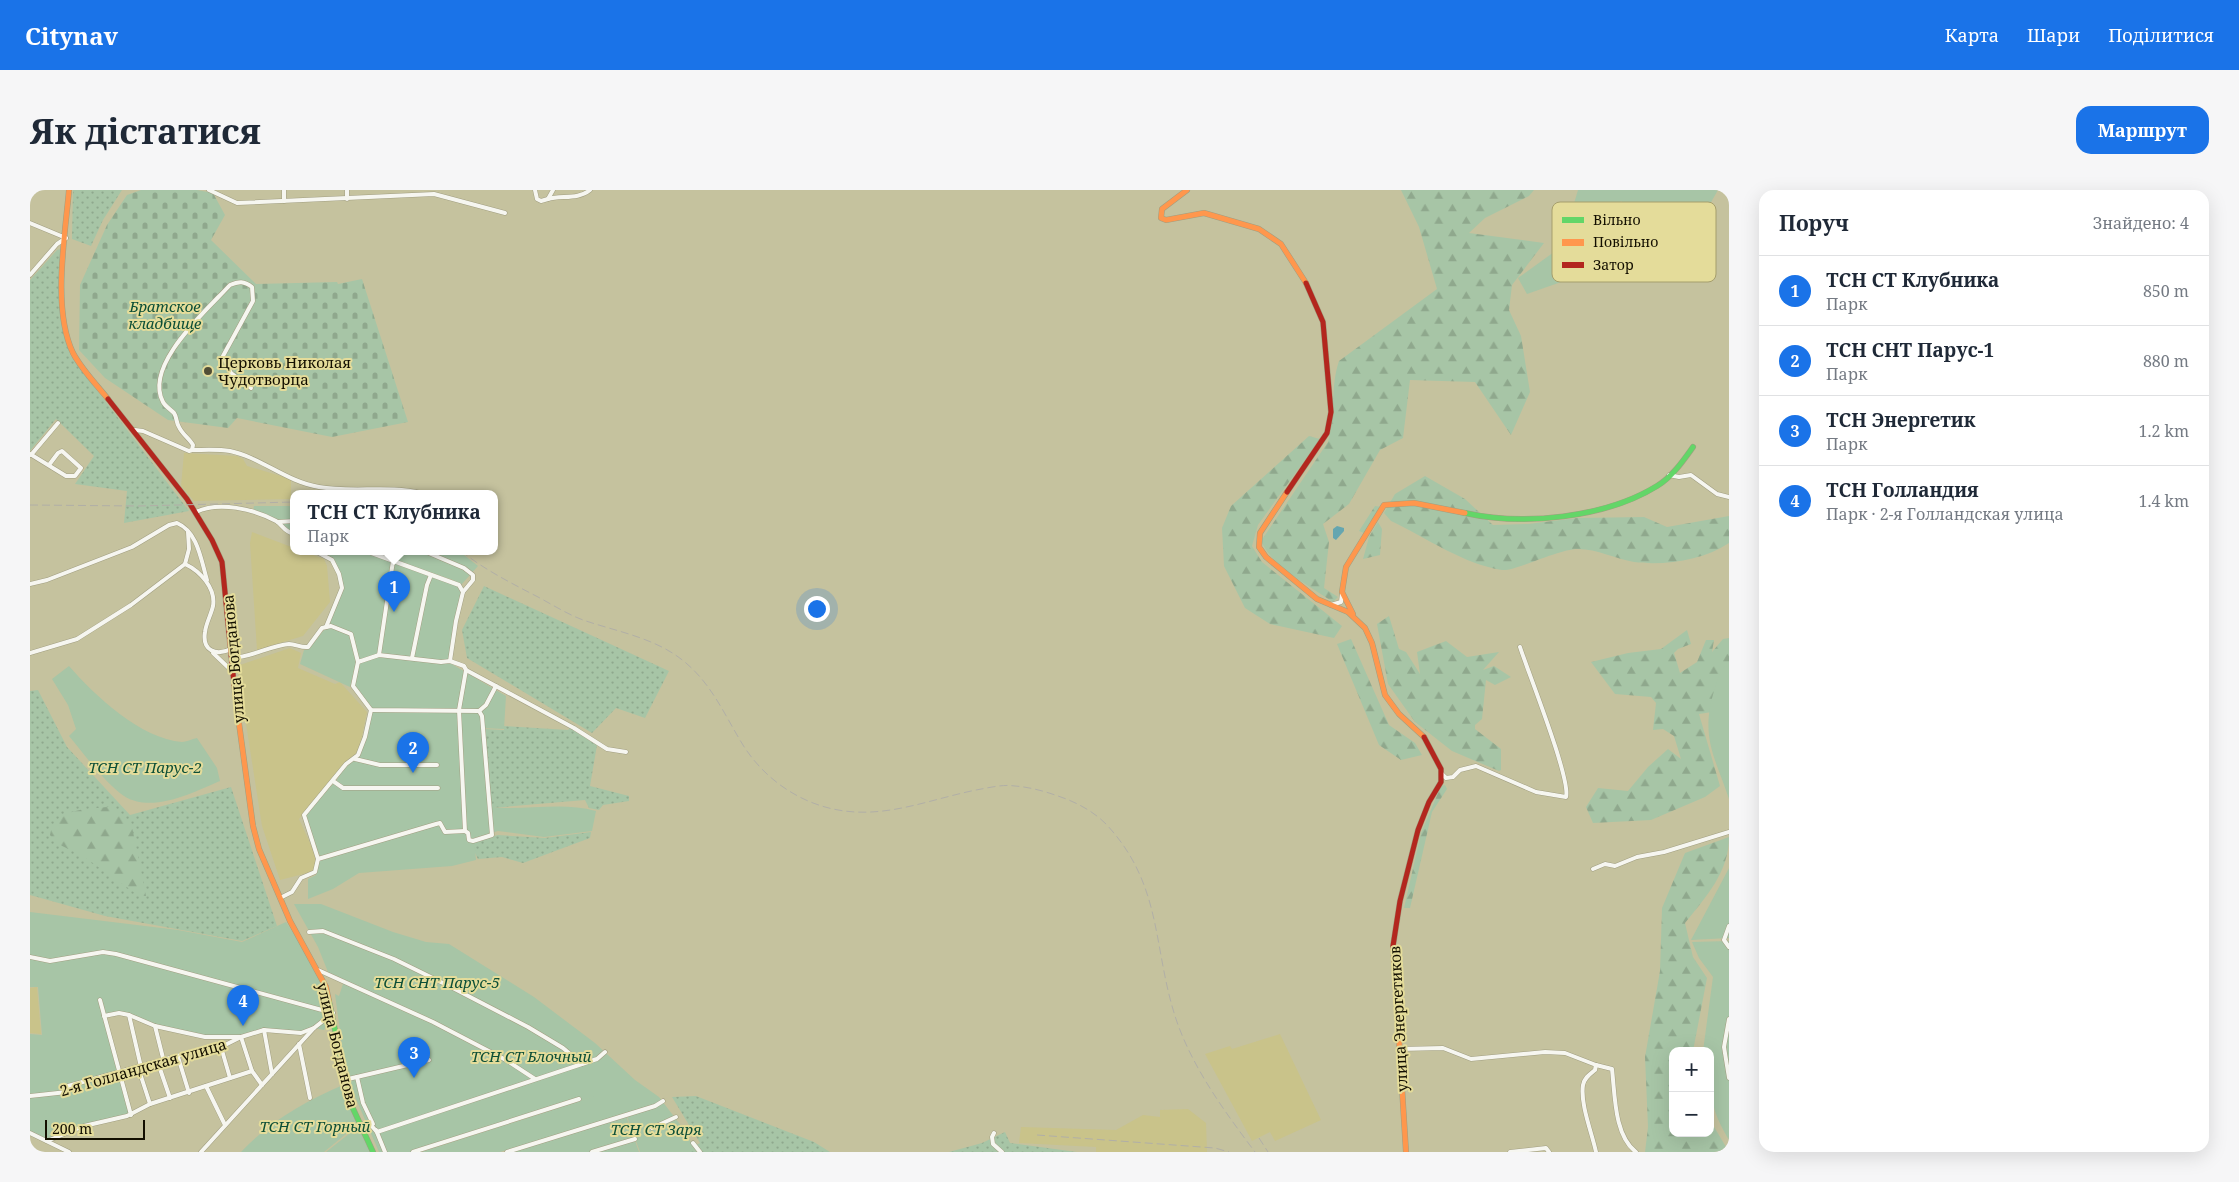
<!DOCTYPE html>
<html lang="uk">
<meta charset="utf-8">
<style>
:root{--surface:#fff;--page:#f6f6f7;--text:#1f2937;--muted:#747a83;--line:#e0e1e3;--accent:#1a73e8}
body{margin:0;font-family:"Noto Serif",serif;background:var(--page);color:var(--text)}
.controls{position:absolute;right:15px;bottom:15px;display:grid;overflow:hidden;border-radius:10px;box-shadow:0 5px 20px #0002}
.controls button{width:45px;height:45px;display:grid;place-items:center;padding:0;border:0;border-bottom:1px solid var(--line);background:var(--surface);color:var(--text);font:25px sans-serif}
.scale{position:absolute;left:15px;bottom:12px;width:100px;box-sizing:border-box;padding-left:5px;border:2px solid #130f00;border-top:0;font-size:14px;line-height:18px;white-space:nowrap;color:#130f00;-webkit-text-stroke:4px #e4dc9a;paint-order:stroke}
.you{position:absolute;left:786px;top:418px;width:18px;height:18px;margin:-12px;border:4px solid #fff;border-radius:50%;background:#1a73e8;box-shadow:0 0 0 8px #1a73e833}
.badge{display:grid;place-items:center;width:32px;height:32px;border-radius:50%;background:var(--accent);color:#fff;font-size:16px;font-weight:700}
.pin{position:absolute;translate:-50% -41px;filter:drop-shadow(0 1px 2px #0008)}
.pin::after{content:'';position:absolute;top:26px;width:18px;height:15px;background:inherit;clip-path:polygon(0 0,100% 0,50% 100%)}
.popup{position:absolute;left:260px;top:300px;width:208px;height:65px;box-sizing:border-box;display:grid;place-content:center;border-radius:10px;background:var(--surface);filter:drop-shadow(0 1px 4px #0005);font-size:16px;white-space:nowrap;color:var(--muted)}
.popup b{font-size:19px;color:var(--text)}
.popup::after{content:'';position:absolute;left:50%;top:100%;margin-left:-10px;border:10px solid transparent;border-top-color:var(--surface)}
.list{margin:0;padding:0;list-style:none}
h2{display:flex;justify-content:space-between;align-items:center;height:65px;margin:0;padding:0 20px;font-size:21px}
h2 small{font-size:16px;font-weight:400;color:var(--muted)}
.list li{display:grid;grid-template-columns:32px 1fr auto;gap:15px;align-items:center;box-sizing:border-box;height:70px;padding:0 20px;border-top:1px solid var(--line)}
.list b{display:block;font-size:19px;white-space:nowrap}
.list p{margin:0;font-size:16px;white-space:nowrap;color:var(--muted)}
.list em{font-size:16px;font-style:normal;color:var(--muted)}
.map{position:relative;flex:none;width:1699px;height:962px;overflow:hidden;border-radius:15px}
header{display:flex;align-items:center;gap:30px;box-sizing:border-box;height:70px;padding:0 25px;background:var(--accent);color:#fff}
header strong{font-size:24px}
nav{display:flex;gap:28px;margin-inline-start:auto;font-size:18px}
.intro{display:flex;align-items:center;justify-content:space-between;box-sizing:border-box;height:120px;padding:0 30px}
h1{margin:0;font-size:35px}
.button{padding:12px 22px;border-radius:15px;background:var(--accent);color:#fff;font-size:18px;font-weight:700}
main{display:flex;gap:30px;padding:0 30px}
aside{flex:1;background:var(--surface);border-radius:15px;box-shadow:0 5px 20px #0002}
.map>svg:first-child{display:block}
</style>
<header>
<strong>Citynav</strong>
<nav><a>Карта</a><a>Шари</a><a>Поділитися</a></nav>
</header>
<div class="intro"><h1>Як дістатися</h1><a class="button">Маршрут</a></div>
<main>
<div class="map">
<svg width="1699" height="962" viewBox="0 0 1699 962">
<defs>
<pattern id="grass-dots" width="8" height="8" patternUnits="userSpaceOnUse" patternTransform="scale(1.25)"><rect width="8" height="8" fill="#a7c5a6"/><path d="M2 2h.1M6 6h.1" fill="none" stroke="#8fa88d" stroke-width="1.8" stroke-linecap="round"/></pattern>
<pattern id="forest-firs" width="22" height="20" patternUnits="userSpaceOnUse" patternTransform="scale(1.25)"><rect width="22" height="20" fill="#a7c5a6"/><path d="M5 1l3.5 6h-7zM16 11l3.5 6h-7z" fill="#8fa88d"/></pattern>
<pattern id="cemetery-stones" width="16" height="16" patternUnits="userSpaceOnUse" patternTransform="scale(1.25)"><rect width="16" height="16" fill="#a7c5a6"/><path d="M2 7V4a2 2 0 0 1 4 0v3zM10 15v-3a2 2 0 0 1 4 0v3z" fill="#8fa88d"/></pattern>
</defs>
<rect width="100%" height="100%" fill="#c5c29e"/>
<!-- built -->
<g fill="#c9c38a">
<path d="M154 263 207 266 213 269 217 276 261 289V309L164 311 151 296Z"/>
<path d="M222 342 264 358V361H272L294 369 297 376 300 412 273 446 227 460 220 353Z"/>
<path d="M260 458 271 463 268 478 305 494 310 492 337 522 329 561 269 629 286 666 285 681 250 690 232 636 207 476Z"/>
<path d="M7 797 11 844 0 843V798Z"/>
<path d="M1250 844 1291 930 1245 951 1240 942 1222 951 1175 864 1200 856 1202 859Z"/>
<path d="M1158 919 1176 933 1177 962H1066V957L989 953 991 937 1086 940 1113 925 1130 927V920Z"/>
</g>
<!-- grass -->
<g fill="url(#grass-dots)">
<path d="M43 0H92L73 30 61 56 42 49Z"/>
<path d="M31 59 32 118 40 165 159 321 94 333 97 301 45 294 64 266 26 229 0 261V90L27 60Z"/>
<path d="M454 396 639 481 615 528 586 518 562 543 437 468 432 440Z"/>
<path d="M8 500 37 557 100 625 201 597 247 736 212 751 75 726 0 705V501Z"/>
<path d="M474 536 538 540 540 538 567 555 560 596 599 606V611L573 615 569 620 559 618 555 610 462 618 454 539 474 540Z"/>
<path d="M561 642 560 648 493 673 472 667 448 669 440 653 468 645 515 648Z"/>
<path d="M666 906 784 952 800 962H654L670 953 642 907Z"/>
<path d="M975 942 980 953 1047 962H919L952 953Z"/>
</g>
<!-- forest -->
<g fill="url(#forest-firs)">
<path d="M1371 0H1504L1499 6 1455 28 1439 43 1514 53 1482 95 1479 120 1491 146 1500 202 1481 245 1445 192 1380 190 1373 248 1350 260 1319 314 1293 334 1299 352 1294 398 1308 407 1303 412C1279 395 1243 378 1231 351L1298 252C1306 225 1300 197 1309 171L1407 99 1389 37Z"/>
<path d="M1279 246 1290 249 1228 335 1222 356 1232 372 1312 436 1304 448 1240 434 1215 418 1194 376 1192 338 1201 316Z"/>
<path d="M1395 286 1435 309 1463 335 1498 334 1547 328 1614 327 1637 337 1699 326V353C1674 370 1634 376 1604 372 1586 369 1567 359 1548 359 1528 359 1484 382 1472 380 1433 374 1397 348 1361 331L1354 323 1365 304Z"/>
<path d="M1345 316 1352 317 1334 343 1329 341Z"/>
<path d="M1348 332 1352 339 1350 365 1333 369 1339 347Z"/>
<path d="M1359 426 1369 459 1376 462 1390 484 1387 462 1416 451 1437 467 1469 462 1453 480 1464 476 1481 487 1465 495 1456 490 1452 529 1445 535V539L1471 559V580L1469 581 1422 561 1385 532 1358 494 1347 434Z"/>
<path d="M1657 440 1661 454 1648 459 1644 463 1650 483 1667 472 1676 450H1684L1682 462 1693 449 1699 448V551L1682 522 1669 524 1690 596 1675 607 1621 630 1563 633 1556 617 1568 598 1598 601 1618 577 1638 559 1651 569 1644 546 1633 539 1623 540 1626 513 1621 507 1585 504 1561 472 1598 463 1631 459Z"/>
<path d="M1321 449 1359 535 1385 553 1392 565 1371 570 1349 555 1307 454Z"/>
<path d="M1415 595 1417 599 1402 622 1380 718H1374L1391 643 1411 596Z"/>
<path d="M84 616 97 633 101 632 116 706 108 705 53 666 26 653 20 645C25 616 60 620 84 616Z"/>
<path d="M1699 647C1699 682 1676 707 1655 733L1663 767 1677 788 1663 861H1643V943H1680V913L1683 935 1699 962H1615L1618 937 1615 867 1630 781 1632 718 1655 663Z"/>
</g>
<!-- cemetery -->
<path fill="url(#cemetery-stones)" d="M111 0H167L183 3 195 25 181 50 226 94 307 92 308 94 332 89 378 232 302 247 207 228 198 238 138 230 75 188 49 160 50 95 77 35 97 5Z"/>
<!-- garden -->
<g fill="#a7c5a6">
<path d="M1548 0H1688L1676 21 1646 56 1591 11 1556 74 1534 91 1497 104 1488 88 1531 57Z"/>
<path d="M224 316H264V341L254 339 248 329 238 328 223 321Z"/>
<path d="M288 361H334L429 396 432 402 424 433 419 469 416 472 351 464 326 472 320 497 270 474 274 460 279 459 298 435 313 398 303 370Z"/>
<path d="M338 361H429L448 376 431 395 423 390Z"/>
<path d="M351 466 420 473 476 506 474 539 451 538 459 617C495 621 531 611 566 621L562 641 514 647 468 641 444 648 446 670 422 676 329 683 303 699 278 709V689L286 685 290 666 275 628 276 623 306 591 316 575 328 568 337 546 341 518 324 495 330 472Z"/>
<path d="M1697 473H1699V609C1685 567 1670 547 1684 501 1688 490 1689 482 1697 473Z"/>
<path d="M39 476C64 505 111 549 152 552 156 552 162 549 167 548L187 578 190 591C164 602 122 624 94 606 74 592 55 565 39 546L46 539 38 515 22 489Z"/>
<path d="M1699 678V748L1661 750Z"/>
<path d="M264 714H291L363 742 396 752 419 754 504 807 565 853 605 890 629 907 652 937 663 956 659 962H610L596 924 470 962H391L569 905 388 962H349L316 886 305 804 309 806 314 791 411 835 298 782 288 757Z"/>
<path d="M0 722 148 740 212 752 256 732C273 758 291 784 299 814L290 821 301 826 294 840 284 838 271 842 233 840 211 847 189 848 122 834 89 822 75 826 101 924 17 950 0 942V844L12 845 8 797H0Z"/>
<path d="M1699 751V950C1678 915 1680 900 1680 861H1673L1683 787 1669 768 1662 752Z"/>
<path d="M313 895 327 935 294 962H211C240 931 274 912 313 895Z"/>
<path d="M596 926 609 962H480Z"/>
<path d="M329 936 341 962H296Z"/>
</g>
<!-- water -->
<path fill="#65a6b0" d="M1307 336 1314 338V341L1306 350 1303 348V339Z"/>
<g fill="none" stroke-linecap="round" stroke-linejoin="round">
<defs>
<g id="street">
<path d="M179 0 207 13 404 4 475 23"/>
<path d="M254 0V11"/>
<path d="M505 0 507 9 511 11 518 9 523 0"/>
<path d="M317 9V0"/>
<path d="M518 9C531 5 548 10 560 0"/>
<path d="M0 33 36 48"/>
<path d="M0 85 27 54 36 48"/>
<path d="M105 240 113 241 159 261 162 260 163 255C159 248 152 244 149 237 146 233 147 227 144 223 140 219 135 216 133 212 113 175 178 119 200 95 209 91 214 91 222 97L223 111 193 166 201 183 221 198"/>
<path d="M162 260C174 260 188 259 200 261 230 267 257 292 289 297 323 303 358 295 391 303"/>
<path d="M0 264 36 286H45L51 278 32 261 28 263 19 275"/>
<path d="M1 265 28 233"/>
<path d="M1639 285 1649 287 1661 285 1687 304 1699 307"/>
<path d="M166 322C189 311 224 319 246 331 253 335 253 341 264 344"/>
<path d="M248 332 264 331"/>
<path d="M285 361 302 370 309 384 312 398 296 437"/>
<path d="M336 361 429 395 433 402 426 431 420 471"/>
<path d="M394 361 434 378 443 385V390L433 402"/>
<path d="M155 374 159 359 158 342"/>
<path d="M0 394 17 390 102 357 139 335 147 333C168 342 171 370 177 390"/>
<path d="M1301 415 1311 412 1312 404"/>
<path d="M0 463 47 449 101 415 155 374C170 381 186 398 183 416 181 425 176 433 175 442 172 461 186 466 201 459"/>
<path d="M183 463 203 482"/>
<path d="M349 465 363 371"/>
<path d="M202 468C222 467 239 456 259 454 266 454 271 458 278 457L292 438 301 436 321 444 328 472 349 465 411 472 420 471 434 476 436 480 544 538 577 559 596 562"/>
<path d="M382 468 397 395 401 385"/>
<path d="M328 472 323 496 341 520 449 521 456 515 466 496"/>
<path d="M436 480 429 520 435 641 438 643 439 650 443 651 462 645 452 526 449 521"/>
<path d="M325 569 350 575H407"/>
<path d="M1412 584 1416 588 1423 587 1430 580 1446 576 1506 602 1536 607C1541 589 1498 482 1490 457"/>
<path d="M303 591 313 598H408"/>
<path d="M288 669 274 625 316 574 328 565 335 547 341 520"/>
<path d="M1563 679 1575 674 1585 676 1607 667 1634 662 1699 642"/>
<path d="M250 708 262 702 271 688 285 682 288 669 406 634 410 633 415 642 435 641"/>
<path d="M1699 736 1694 750 1699 757"/>
<path d="M279 742 293 741 364 769 419 796 498 837 533 858 552 874"/>
<path d="M0 767 20 771 73 762 86 764 303 823"/>
<path d="M288 780 403 832 476 870 505 889"/>
<path d="M70 810 101 925"/>
<path d="M99 825 111 877"/>
<path d="M74 826 89 823 99 825 125 836 175 847H211L222 881 232 895"/>
<path d="M1699 829 1694 857 1699 888"/>
<path d="M125 836 134 872"/>
<path d="M234 840 242 884"/>
<path d="M269 854 280 908"/>
<path d="M191 857 200 888"/>
<path d="M1370 859 1413 858 1441 869 1515 862 1535 863 1566 875 1582 879C1585 905 1584 945 1606 962"/>
<path d="M148 867 159 903"/>
<path d="M128 873 140 908"/>
<path d="M1566 875 1565 880C1560 884 1554 888 1553 895 1550 914 1562 943 1566 962"/>
<path d="M108 877 120 914"/>
<path d="M327 887 333 913 343 934"/>
<path d="M314 890 399 870"/>
<path d="M176 896 195 935"/>
<path d="M0 906 37 902 38 896 169 860 191 857 211 847 234 840 271 843 284 838"/>
<path d="M330 934H340L347 942 552 874 567 869 575 862"/>
<path d="M622 938 646 927"/>
<path d="M346 940 355 962"/>
<path d="M0 943 39 962"/>
<path d="M964 943 962 947 963 954 972 962"/>
<path d="M17 951 54 936 97 926 120 914 222 881"/>
<path d="M663 953 670 962"/>
<path d="M171 962 284 838 303 823"/>
<path d="M383 962 549 909"/>
<path d="M477 962 625 916 633 911"/>
<path d="M562 962 605 949"/>
<path d="M1480 962 1516 958 1519 962"/>
</g>
<g id="fast">
<path d="M1435 323C1493 336 1575 328 1627 296 1642 287 1653 271 1663 257"/>
<path d="M299 811 320 912 343 962"/>
</g>
<g id="slow">
<path d="M39 0C35 47 22 119 43 163 52 180 66 194 78 209"/>
<path d="M1157 0 1132 19 1131 28 1136 30 1174 23 1229 39 1251 54 1276 93"/>
<path d="M1257 302 1230 343 1229 357 1236 367 1287 409 1318 422 1335 438 1342 453 1355 505 1369 524 1394 547"/>
<path d="M1323 424 1312 402 1316 377 1354 315 1384 313 1435 323"/>
<path d="M205 504 223 636 229 659 260 731 296 797 299 811"/>
<path d="M1365 785 1376 962"/>
</g>
<g id="jam">
<path d="M78 209 157 309 182 350 192 372 205 504"/>
<path d="M1257 302 1297 243 1301 222 1293 132 1276 93"/>
<path d="M1365 785 1363 756 1370 711 1388 640 1399 612 1411 592V579L1394 547"/>
</g>
</defs>
<!-- street casing -->
<use href="#street" stroke="#a19e81" stroke-width="5"/>
<!-- fast casing -->
<use href="#fast" stroke="#a19e81" stroke-width="6"/>
<!-- slow casing -->
<use href="#slow" stroke="#a19e81" stroke-width="6"/>
<!-- jam casing -->
<use href="#jam" stroke="#a19e81" stroke-width="6"/>
<!-- street -->
<use href="#street" stroke="#f6f6f0" stroke-width="4"/>
<!-- fast -->
<use href="#fast" stroke="#63d668" stroke-width="5"/>
<!-- slow -->
<use href="#slow" stroke="#ff974d" stroke-width="5"/>
<!-- jam -->
<use href="#jam" stroke="#b3261e" stroke-width="5"/>
<!-- rail -->
<g stroke="#b1afa7" stroke-width="1" stroke-dasharray="8 4" stroke-linecap="butt">
<path d="M0 315 109 316 264 312"/>
<path d="M431 361C455 380 481 393 508 407 523 415 537 424 553 430 588 442 627 448 656 473 683 496 695 526 713 555 733 587 766 611 803 619 853 630 897 610 946 600 958 598 972 594 985 596 999 597 1014 601 1028 606 1046 612 1063 621 1076 634 1134 696 1122 759 1147 832 1164 880 1195 922 1225 962"/>
<path d="M1007 945 1185 958 1199 962"/>
<path d="M1229 948 1238 962"/>
</g>
</g>
<!-- markers -->
<circle fill="#514e37" stroke="#e4dc9a" stroke-width="2" cx="178" cy="181" r="5"/>
<g text-anchor="middle" dominant-baseline="central" stroke-width="4" stroke-linejoin="round" paint-order="stroke">
<!-- park labels -->
<g font-size="15" font-style="italic" fill="#0d4f37" stroke="#e4dc9a">
<text x="135" y="116">Братское<tspan x="135" dy="17">кладбище</tspan></text>
<text x="115" y="577">ТСН СТ Парус-2</text>
<text x="407" y="792">ТСН СНТ Парус-5</text>
<text x="501" y="866">ТСН СТ Блочный</text>
<text x="285" y="936">ТСН СТ Горный</text>
<text x="626" y="939">ТСН СТ Заря</text>
</g>
<!-- poi labels -->
<g font-size="15" fill="#130f00" stroke="#e4dc9a" text-anchor="start">
<text x="188" y="172">Церковь Николая<tspan x="188" dy="17">Чудотворца</tspan></text>
</g>
<!-- street labels -->
<g font-size="15" fill="#130f00" stroke="#e4dc9a">
<text transform="translate(203 469) rotate(-95)">улица Богданова</text>
<text transform="translate(1368 829) rotate(-93)">улица Энергетиков</text>
<text transform="translate(308 855) rotate(76)">улица Богданова</text>
<text transform="translate(113 877) rotate(-16)">2-я Голландская улица</text>
</g>
</g>
<!-- legend -->
<rect x="1522" y="12" width="164" height="80" rx="8" fill="#e4dc9a" stroke="#a59e6c" stroke-width="1"/>
<rect x="1532" y="27" width="22" height="6" fill="#63d668"/>
<rect x="1532" y="49" width="22" height="7" fill="#ff974d"/>
<rect x="1532" y="72" width="22" height="6" fill="#b3261e"/>
<g font-size="14" fill="#130f00">
<text x="1563" y="35">Вільно</text>
<text x="1563" y="57">Повільно</text>
<text x="1563" y="80">Затор</text>
</g>
</svg>
<div class="controls">
<button>+</button>
<button>−</button>
</div>
<div class="scale">200 m</div>
<div class="you"></div>
<div class="pin badge" style="left:364px;top:422px">1</div>
<div class="popup"><b>ТСН СТ Клубника</b>Парк</div>
<div class="pin badge" style="left:383px;top:583px">2</div>
<div class="pin badge" style="left:384px;top:888px">3</div>
<div class="pin badge" style="left:213px;top:836px">4</div>
</div>
<aside>
<h2>Поруч<small>Знайдено: 4</small></h2>
<ul class="list">
<li><span class="badge">1</span><div><b>ТСН СТ Клубника</b><p>Парк</p></div><em>850 m</em></li>
<li><span class="badge">2</span><div><b>ТСН СНТ Парус-1</b><p>Парк</p></div><em>880 m</em></li>
<li><span class="badge">3</span><div><b>ТСН Энергетик</b><p>Парк</p></div><em>1.2 km</em></li>
<li><span class="badge">4</span><div><b>ТСН Голландия</b><p>Парк · 2-я Голландская улица</p></div><em>1.4 km</em></li>
</ul>
</aside>
</main>
